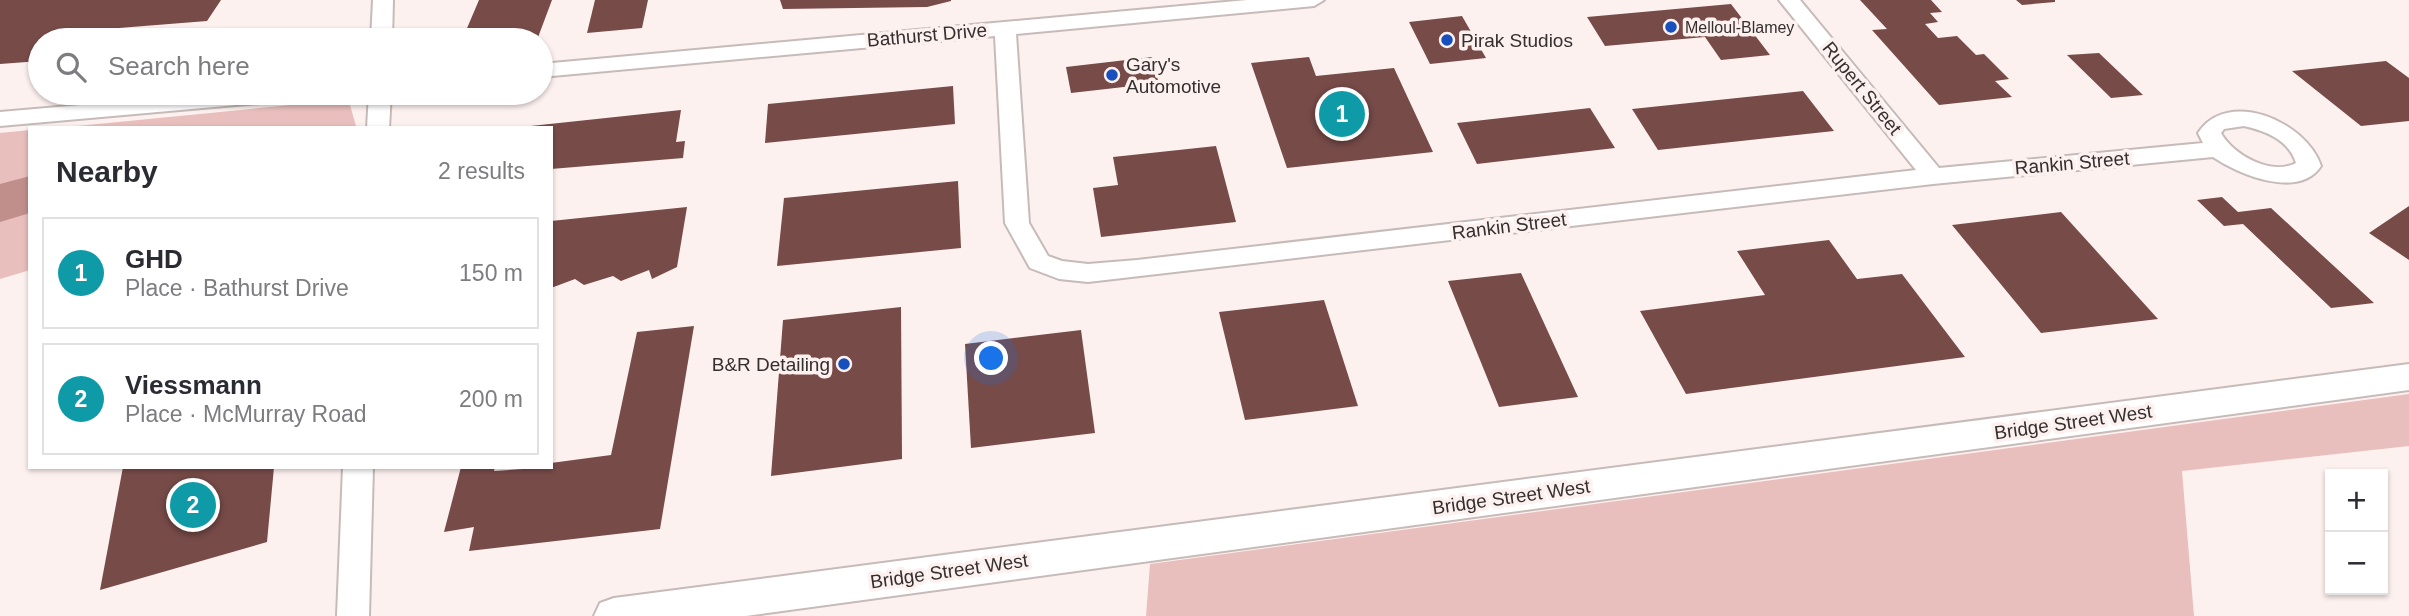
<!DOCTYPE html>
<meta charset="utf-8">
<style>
:root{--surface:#fff;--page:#f2f2f3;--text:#2b2b33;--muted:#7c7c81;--line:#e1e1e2;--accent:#1750bc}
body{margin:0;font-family:Arial,sans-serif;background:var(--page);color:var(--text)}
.controls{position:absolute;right:21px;bottom:21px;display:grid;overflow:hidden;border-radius:0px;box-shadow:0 2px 5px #0004}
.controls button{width:63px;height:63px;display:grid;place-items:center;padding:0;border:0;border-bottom:2px solid var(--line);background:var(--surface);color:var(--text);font:35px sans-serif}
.you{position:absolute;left:992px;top:359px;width:24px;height:24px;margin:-18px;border:5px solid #fff;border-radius:50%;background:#1a73e8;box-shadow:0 0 0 10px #1a73e833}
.badge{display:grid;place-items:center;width:46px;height:46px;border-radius:50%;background:var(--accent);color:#fff;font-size:23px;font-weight:700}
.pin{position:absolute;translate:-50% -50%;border:4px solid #fff;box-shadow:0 2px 7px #0006}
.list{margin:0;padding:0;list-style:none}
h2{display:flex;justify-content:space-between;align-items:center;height:91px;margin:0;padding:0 28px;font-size:30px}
h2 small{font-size:23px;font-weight:400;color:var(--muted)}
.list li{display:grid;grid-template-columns:46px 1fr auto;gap:21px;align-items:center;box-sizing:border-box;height:112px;margin:0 14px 14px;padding:0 14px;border:2px solid var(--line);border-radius:0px}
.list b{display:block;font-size:26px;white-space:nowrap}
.list p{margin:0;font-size:23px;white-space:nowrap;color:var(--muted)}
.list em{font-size:23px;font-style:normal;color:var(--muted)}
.icon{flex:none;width:38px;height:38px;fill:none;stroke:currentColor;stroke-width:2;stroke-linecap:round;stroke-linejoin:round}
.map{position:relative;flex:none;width:2409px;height:616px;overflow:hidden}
.search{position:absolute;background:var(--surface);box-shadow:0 2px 5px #0004;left:28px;top:28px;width:525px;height:77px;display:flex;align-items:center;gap:18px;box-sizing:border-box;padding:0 24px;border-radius:38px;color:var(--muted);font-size:26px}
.panel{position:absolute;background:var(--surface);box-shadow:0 2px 5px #0004;left:28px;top:126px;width:525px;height:343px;border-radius:0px}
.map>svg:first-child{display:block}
</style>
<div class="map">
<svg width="2409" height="616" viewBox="0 0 2409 616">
<rect width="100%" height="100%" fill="#fdf1ef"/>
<!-- green -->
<g fill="#e8bfbc">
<path d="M311 103 350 105 356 126 57 128Z"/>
<path d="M30 130V270L0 279V133Z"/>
<path d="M2409 394V446L2182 471 2194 616H1146L1150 564Z"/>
</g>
<!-- water -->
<path fill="#c08f8b" d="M30 176V213L0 222V184Z"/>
<!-- building -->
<g fill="#774b48">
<path d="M0 0H221L207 21 81 31 75 40H40V61L0 64Z"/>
<path d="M479 0H552L537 40H462Z"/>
<path d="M595 0H648L642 28 587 33Z"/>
<path d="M780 0H951V1L927 7 783 9Z"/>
<path d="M1860 0H1931L1942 12 1930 13 1938 22 1925 24 1938 38 1957 36 1976 55 1984 54 2009 79 1995 81 2012 97 1939 105 1872 30 1887 29Z"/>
<path d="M2016 0H2055V2L2022 5Z"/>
<path d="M1731 4 1770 55 1721 60 1705 37 1605 46 1587 17Z"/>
<path d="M1462 16 1486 58 1430 64 1409 22Z"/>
<path d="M2099 53 2143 95 2111 98 2067 55Z"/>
<path d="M1152 57 1159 83 1071 93 1066 67Z"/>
<path d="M1309 57 1316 76 1394 68 1433 152 1287 168 1251 63Z"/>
<path d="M2386 61 2409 78V121L2361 126 2292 71Z"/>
<path d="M953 86 955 124 765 143 768 104Z"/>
<path d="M1803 91 1834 131 1658 150 1632 109Z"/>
<path d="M1590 108 1615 148 1477 164 1457 123Z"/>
<path d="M681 110 676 142 685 141 683 158 551 169V128H512Z"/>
<path d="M1216 146 1236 222 1101 237 1093 188 1118 185 1113 157Z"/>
<path d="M958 181 961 248 777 266 784 198Z"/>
<path d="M2222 197 2238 212 2271 208 2374 303 2331 308 2243 224 2224 226 2197 200Z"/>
<path d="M2409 206V260L2369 233Z"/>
<path d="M687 207 677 267 652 279 649 270 621 281 613 276 584 285 575 279 551 288V221Z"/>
<path d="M2061 212 2158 319 2041 333 1952 225Z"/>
<path d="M1829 240 1857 279 1902 274 1965 357 1686 394 1640 311 1765 295 1737 251Z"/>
<path d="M1521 273 1578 397 1499 407 1448 281Z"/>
<path d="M1324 300 1358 406 1245 420 1219 312Z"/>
<path d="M901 307 902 459 771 476 783 320Z"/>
<path d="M694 326 660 529 469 551 474 527 444 532 461 467H495L494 471 551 467V463L611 455 637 332Z"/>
<path d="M1081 330 1095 433 971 448 965 344Z"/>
<path d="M123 467H274L267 542 100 590Z"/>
</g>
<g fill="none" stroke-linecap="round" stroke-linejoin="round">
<defs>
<g id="minor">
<path d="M373 0H393L392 40H371Z"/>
<path d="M1247 0H1324L1314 6 1016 34 1029 223 1048 256 1062 261 1088 264 1137 260 1916 170 1779 0H1800L1939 168 2203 143 2198 133C2227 88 2306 121 2321 166 2299 200 2238 174 2213 157L1933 184 1088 282 1059 279 1030 268 1005 223 995 36 541 77V64ZM2244 126C2266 131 2289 140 2296 163 2271 176 2233 155 2221 133L2224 129Z"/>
<path d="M220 93H305L294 100 0 126V112Z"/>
<path d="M369 93H391L389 128H367Z"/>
<path d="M343 467H373L369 616H337Z"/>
</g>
<path id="tertiary" d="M2409 364V390L746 616H594L600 603 614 598Z"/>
</defs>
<!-- minor casing -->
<use href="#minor" stroke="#c6bbb9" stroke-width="4"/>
<!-- tertiary casing -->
<use href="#tertiary" stroke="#c6bbb9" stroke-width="4"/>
<!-- minor -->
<use href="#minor" fill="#fff" fill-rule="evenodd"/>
<!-- tertiary -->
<use href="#tertiary" fill="#fff" fill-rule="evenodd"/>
</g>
<!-- markers -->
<g fill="#1750bc" stroke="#fdf1ef" stroke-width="2.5">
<circle cx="1671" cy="27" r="7"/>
<circle cx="1447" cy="40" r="7"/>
<circle cx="1112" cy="75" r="7"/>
<circle cx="844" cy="364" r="7"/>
</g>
<g text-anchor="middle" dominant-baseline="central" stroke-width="7" stroke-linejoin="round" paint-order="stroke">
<!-- far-poi labels -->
<g font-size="16" fill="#34302f" stroke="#fdf1ef" text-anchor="start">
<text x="1685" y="27">Melloul-Blamey</text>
</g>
<!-- street labels -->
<g font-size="19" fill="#34302f" stroke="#fdf1ef">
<text transform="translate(927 35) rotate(-5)">Bathurst Drive</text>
<text transform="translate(1862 88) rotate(51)">Rupert Street</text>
<text transform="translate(2072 163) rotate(-5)">Rankin Street</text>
<text transform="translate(1509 226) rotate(-7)">Rankin Street</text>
<text transform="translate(2073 422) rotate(-8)">Bridge Street West</text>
<text transform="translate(1511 497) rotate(-8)">Bridge Street West</text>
<text transform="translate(949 571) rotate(-8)">Bridge Street West</text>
</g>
<!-- poi labels -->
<g font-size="19" fill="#34302f" stroke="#fdf1ef" text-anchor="start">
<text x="1461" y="40">Pirak Studios</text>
<text x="1126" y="64">Gary's<tspan x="1126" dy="22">Automotive</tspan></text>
<text x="830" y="364" text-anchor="end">B&amp;R Detailing</text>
</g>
</g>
</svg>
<div class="controls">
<button>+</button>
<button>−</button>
</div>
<div class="you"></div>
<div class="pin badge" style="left:1342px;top:114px;background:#0f9aa8">1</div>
<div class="pin badge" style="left:193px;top:505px;background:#0f9aa8">2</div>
<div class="search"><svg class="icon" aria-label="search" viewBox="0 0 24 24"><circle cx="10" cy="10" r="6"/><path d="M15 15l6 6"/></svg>Search here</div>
<section class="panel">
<h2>Nearby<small>2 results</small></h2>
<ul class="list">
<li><span class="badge" style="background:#0f9aa8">1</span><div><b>GHD</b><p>Place · Bathurst Drive</p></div><em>150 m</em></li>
<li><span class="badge" style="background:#0f9aa8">2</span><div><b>Viessmann</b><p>Place · McMurray Road</p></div><em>200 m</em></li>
</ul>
</section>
</div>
